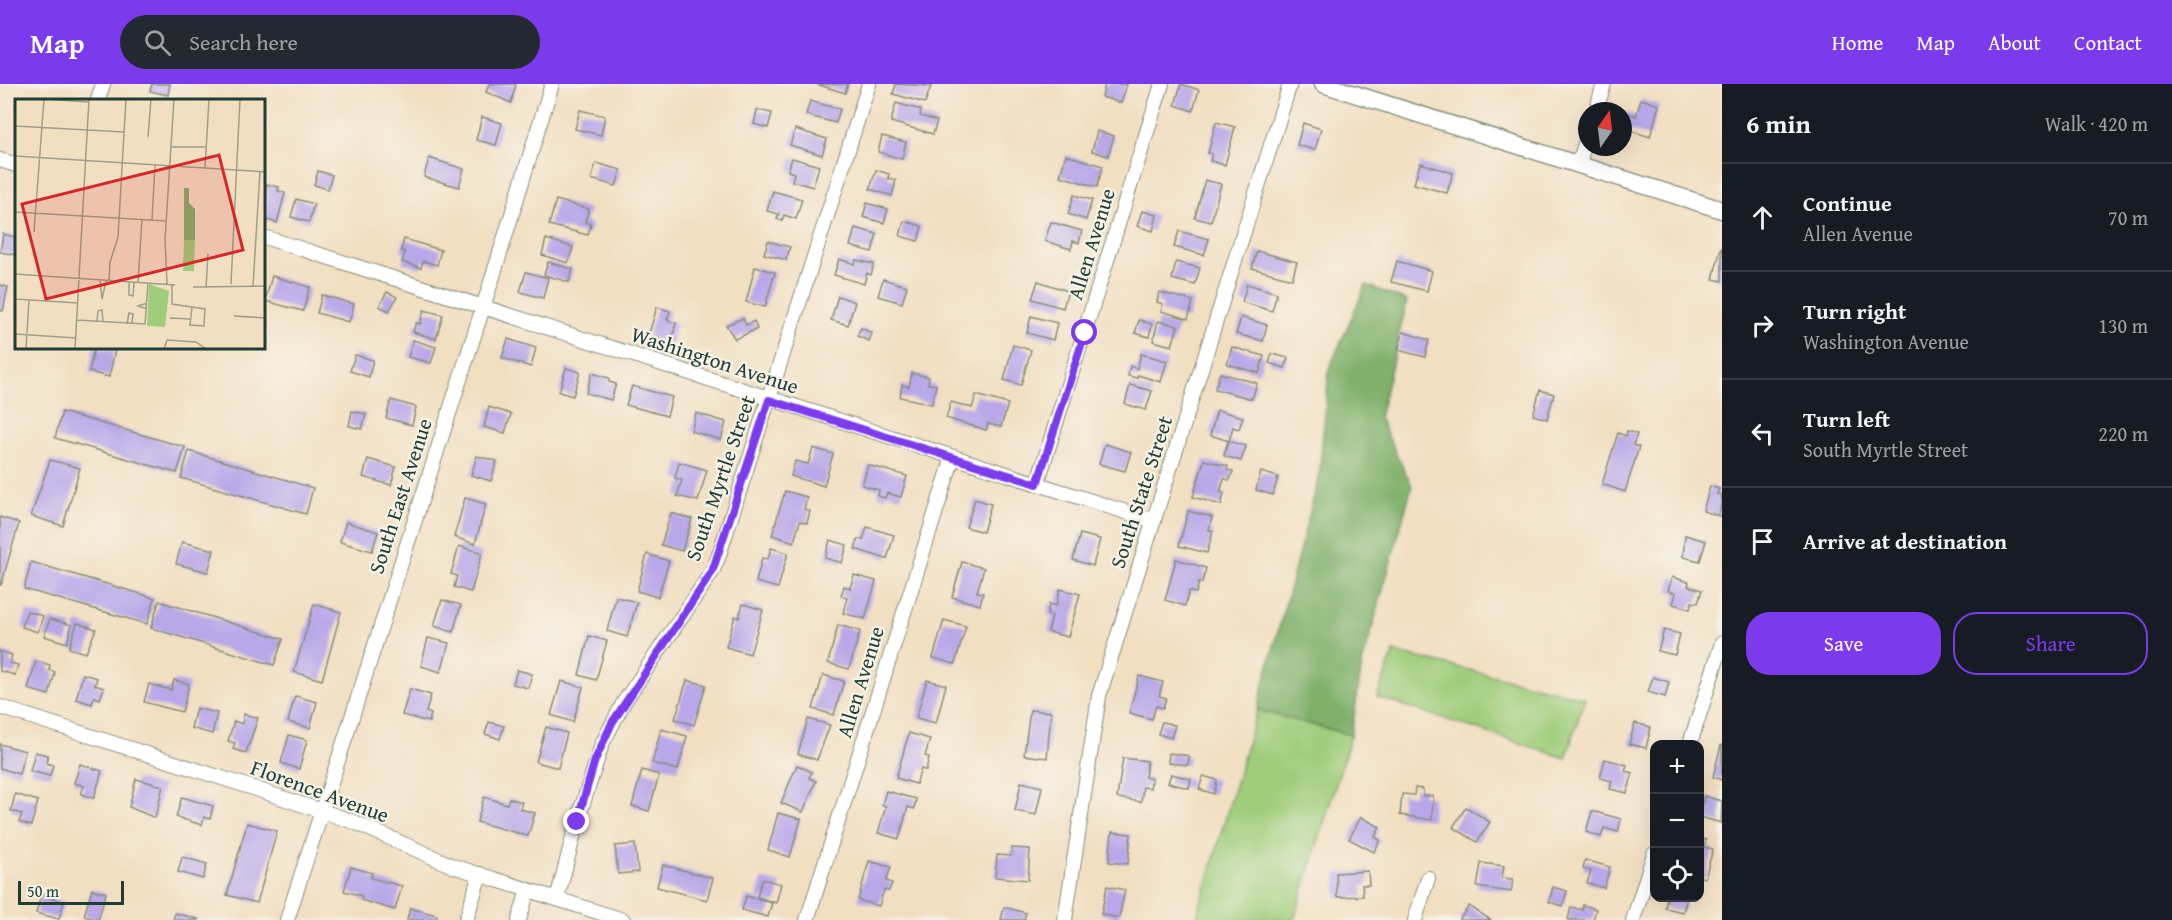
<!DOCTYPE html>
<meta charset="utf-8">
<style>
:root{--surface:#171b24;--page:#242831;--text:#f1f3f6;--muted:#9ea1a6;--line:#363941;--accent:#7c3aed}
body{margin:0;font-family:"Gentium Book Plus",serif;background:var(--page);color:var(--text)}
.controls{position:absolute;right:18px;bottom:18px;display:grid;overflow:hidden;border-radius:12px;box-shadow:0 6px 24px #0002}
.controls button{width:54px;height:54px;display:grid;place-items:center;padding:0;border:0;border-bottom:2px solid var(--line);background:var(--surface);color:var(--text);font:30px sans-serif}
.compass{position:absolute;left:1578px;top:18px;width:54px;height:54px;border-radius:50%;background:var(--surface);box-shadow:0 6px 24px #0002;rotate:14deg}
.scale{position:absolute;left:18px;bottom:15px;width:106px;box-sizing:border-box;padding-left:6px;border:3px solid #1f3d34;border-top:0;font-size:16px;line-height:21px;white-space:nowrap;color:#1f3d34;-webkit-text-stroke:4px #f7f3e8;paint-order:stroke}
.stop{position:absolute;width:18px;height:18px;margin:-14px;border:4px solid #7c3aed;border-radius:50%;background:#fff}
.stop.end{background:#7c3aed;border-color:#fff;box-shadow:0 2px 6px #0008}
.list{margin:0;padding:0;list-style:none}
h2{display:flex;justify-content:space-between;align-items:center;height:78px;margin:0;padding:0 24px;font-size:26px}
h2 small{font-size:20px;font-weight:400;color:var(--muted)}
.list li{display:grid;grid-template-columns:39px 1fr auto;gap:18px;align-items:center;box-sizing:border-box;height:108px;padding:0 24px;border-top:2px solid var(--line)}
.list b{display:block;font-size:22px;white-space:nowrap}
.list p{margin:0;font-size:20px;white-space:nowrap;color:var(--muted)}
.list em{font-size:20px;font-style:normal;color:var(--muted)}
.actions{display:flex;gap:12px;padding:18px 24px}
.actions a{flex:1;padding:14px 0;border:2px solid var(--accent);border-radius:24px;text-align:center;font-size:21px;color:var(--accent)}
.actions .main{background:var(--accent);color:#fff}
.icon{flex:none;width:33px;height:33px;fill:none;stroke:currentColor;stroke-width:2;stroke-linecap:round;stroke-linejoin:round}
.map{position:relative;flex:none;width:1722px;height:836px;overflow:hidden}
header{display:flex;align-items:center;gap:36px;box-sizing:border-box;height:84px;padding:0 30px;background:var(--accent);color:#fff}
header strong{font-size:28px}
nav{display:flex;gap:33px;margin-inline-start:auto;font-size:21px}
.search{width:420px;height:54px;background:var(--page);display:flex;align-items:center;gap:15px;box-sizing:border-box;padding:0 21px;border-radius:33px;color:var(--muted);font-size:22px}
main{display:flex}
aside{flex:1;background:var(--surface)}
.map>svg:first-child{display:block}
</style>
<header>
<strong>Map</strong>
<div class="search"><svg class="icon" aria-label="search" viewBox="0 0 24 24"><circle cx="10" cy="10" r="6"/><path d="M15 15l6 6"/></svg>Search here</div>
<nav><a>Home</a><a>Map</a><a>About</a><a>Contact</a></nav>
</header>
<main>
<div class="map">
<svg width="1722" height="836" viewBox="0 0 1722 836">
<rect width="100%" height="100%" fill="#f7f3e8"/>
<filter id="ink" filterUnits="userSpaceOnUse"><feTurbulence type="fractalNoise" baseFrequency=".0167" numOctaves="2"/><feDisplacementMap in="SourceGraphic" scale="12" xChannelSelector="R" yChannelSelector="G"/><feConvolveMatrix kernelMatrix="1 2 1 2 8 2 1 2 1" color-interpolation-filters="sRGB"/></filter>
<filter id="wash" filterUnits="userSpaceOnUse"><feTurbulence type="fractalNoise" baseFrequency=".008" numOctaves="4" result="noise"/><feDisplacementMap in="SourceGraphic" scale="24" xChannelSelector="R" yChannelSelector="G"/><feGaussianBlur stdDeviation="1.35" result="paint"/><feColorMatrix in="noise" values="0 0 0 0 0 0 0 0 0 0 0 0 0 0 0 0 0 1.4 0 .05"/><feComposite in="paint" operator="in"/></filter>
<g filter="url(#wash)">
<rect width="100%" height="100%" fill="#f2dfc2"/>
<!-- green -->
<g fill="#a0cd7b" stroke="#608558" stroke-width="1.5">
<path d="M1394 568 1585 614 1566 674 1377 613Z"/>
<path d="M1257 626 1351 651 1294 836H1196Z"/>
</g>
<!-- forest -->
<path fill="#80b06b" stroke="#507650" stroke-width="1.5" d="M1366 201 1407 217 1379 334 1412 402 1362 580 1351 651 1257 626 1319 394 1329 285Z"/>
<g id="blocks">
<!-- building -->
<g fill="#b8a7e9">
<path d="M152 0H170L168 11 150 7Z"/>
<path d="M489 0H516L511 19 486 8Z"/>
<path d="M816 0H848L845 9Z"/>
<path d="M896 0 931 2 925 19 893 10Z"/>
<path d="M1105 0H1127L1121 19 1102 13Z"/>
<path d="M1181 0 1199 6 1193 27 1175 21Z"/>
<path d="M1641 15 1659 21 1650 53 1623 44 1624 28 1636 32Z"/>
<path d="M810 17 840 25 836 39 806 31Z"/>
<path d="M896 19 921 26 920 32 937 37 933 50 891 38Z"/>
<path d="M580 26 605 32 601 51 575 45Z"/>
<path d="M757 26 772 29 768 44 754 40Z"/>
<path d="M482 33 502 39 496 61 476 56Z"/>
<path d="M1216 38 1235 43 1225 81 1210 77 1212 70 1208 69Z"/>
<path d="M1303 39 1321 45 1315 66 1297 61Z"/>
<path d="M795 45 827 55 822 71 790 61Z"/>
<path d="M1097 47 1114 52 1108 72 1092 67Z"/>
<path d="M882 52 906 58 902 75 878 68Z"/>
<path d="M1066 71 1103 82 1097 103 1060 92Z"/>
<path d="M429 74 464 85 459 103 424 93Z"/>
<path d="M792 74 819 82 813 103 792 97 794 89 788 87Z"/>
<path d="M596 79 621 86 616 102 591 95Z"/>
<path d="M1420 79 1453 89 1447 109 1414 100Z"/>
<path d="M876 86 889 90 888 94 896 96 892 112 870 105Z"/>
<path d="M318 87 332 91 328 105 314 101Z"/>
<path d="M1205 96 1221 100 1211 138 1195 134Z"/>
<path d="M266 100 279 103 278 107 285 109 277 139 264 135Z"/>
<path d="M773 107 802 115 796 135 784 131 782 137 777 135 779 130 767 127Z"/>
<path d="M1074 111 1092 116 1086 136 1068 130Z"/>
<path d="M296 115 314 120 309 138 291 133Z"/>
<path d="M556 116 589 125 585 138 591 140 588 151 549 141Z"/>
<path d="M867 119 888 125 884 139 863 133Z"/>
<path d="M1142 127 1157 131 1153 147 1137 142Z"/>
<path d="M904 137 922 142 918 157 900 152Z"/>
<path d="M1051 138 1082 147 1079 159 1073 157 1071 165 1045 157Z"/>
<path d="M855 144 877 150 872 168 850 162Z"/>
<path d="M1179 147 1209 155 1204 171 1174 163Z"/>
<path d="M3 150 16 153V171L0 168Z"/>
<path d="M404 155 441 166 437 181 423 177 421 184 402 178 405 168 401 167Z"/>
<path d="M546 155 573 163 568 179 542 171Z"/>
<path d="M768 157 790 163 786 176 764 170Z"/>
<path d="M1721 164H1722V197L1713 195Z"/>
<path d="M1257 167 1297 178 1292 195 1252 184Z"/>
<path d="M839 175 855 180 856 176 874 180 871 191 867 189 864 200 834 191Z"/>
<path d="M1397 177 1432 187 1427 207 1391 198Z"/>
<path d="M548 178 573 185 569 198 544 191Z"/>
<path d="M1176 178 1200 184 1195 201 1172 195Z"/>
<path d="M755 183 775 188 765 223 746 218Z"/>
<path d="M526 188 548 194 543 214 520 208Z"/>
<path d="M272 192 310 203 303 227 265 217Z"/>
<path d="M883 195 907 202 902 219 878 212Z"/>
<path d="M1038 197 1068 207 1063 224 1032 215Z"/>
<path d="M1247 200 1277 209 1272 227 1242 218Z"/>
<path d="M0 201 8 203 3 227 0 226Z"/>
<path d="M387 208 397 213 389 227 379 222Z"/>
<path d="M1159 208 1193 217 1188 235 1161 227 1163 220 1157 218Z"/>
<path d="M322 211 354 220 349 238 317 229Z"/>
<path d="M838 212 855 218 848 241 831 236Z"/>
<path d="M657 223 670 227 667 236 676 239 671 259 648 253Z"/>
<path d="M424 226 443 231 436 255 413 248 416 239 420 240Z"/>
<path d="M1031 232 1057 239 1053 256 1027 249Z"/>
<path d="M1241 233 1267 241 1263 257 1236 250Z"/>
<path d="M743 234 746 241 754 237 757 245 735 255 726 241Z"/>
<path d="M1139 236 1152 240 1149 253 1135 249Z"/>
<path d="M1158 237 1178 242 1172 262 1153 257Z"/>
<path d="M861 244 872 249 869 257 857 252Z"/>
<path d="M1403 248 1429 256 1425 273 1398 266Z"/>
<path d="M508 255 536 264 531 283 502 274Z"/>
<path d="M413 256 436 263 431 279 408 273Z"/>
<path d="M1013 261 1031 266 1021 301 1004 296Z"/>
<path d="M1232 263 1264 272 1259 289 1227 280Z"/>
<path d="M94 264 115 266 109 293 89 288Z"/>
<path d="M1141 270 1167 277 1161 298 1138 291 1137 294 1128 292 1130 282 1137 285Z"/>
<path d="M1272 270 1288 274 1285 284 1269 279Z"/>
<path d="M355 271 373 276 369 293 350 287Z"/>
<path d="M566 284 580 288 573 312 559 308Z"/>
<path d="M592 289 609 294V298L616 300 611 316 586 309Z"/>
<path d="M912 289 929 293 928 300 936 301 932 320 900 313 902 301 909 303Z"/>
<path d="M1220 289 1257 299 1252 315 1215 305Z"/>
<path d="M1130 301 1152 307 1146 326 1125 320Z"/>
<path d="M632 302 672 313 667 332 626 321Z"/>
<path d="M1540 306 1554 310 1547 335 1533 331Z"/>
<path d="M976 311 1008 320 1001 343 988 340 986 346 946 334 951 318 972 324Z"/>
<path d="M391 316 416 323 412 341 386 334Z"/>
<path d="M489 323 511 330 505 349 484 343Z"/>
<path d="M1217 326 1243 333 1239 345 1233 343 1229 357 1210 351Z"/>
<path d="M352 327 366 330 362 345 349 342Z"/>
<path d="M62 328 185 363 177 389 55 354Z"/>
<path d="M696 329 726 338 721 356 691 347Z"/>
<path d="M1627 347 1637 350 1633 361 1639 363 1625 408 1602 400 1618 349 1626 352Z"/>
<path d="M1228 357 1246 362 1241 377 1224 372Z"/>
<path d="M1105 360 1131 368 1125 387 1099 380Z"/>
<path d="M813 364 833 370 824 402 791 392 795 377 808 380Z"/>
<path d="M189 367 313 404 306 430 181 394Z"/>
<path d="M477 372 497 377 491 397 471 391Z"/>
<path d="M368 375 396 383 391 401 363 393Z"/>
<path d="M50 376 80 384 63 442 31 432Z"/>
<path d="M1204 376 1228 382 1227 386 1233 387 1230 396 1224 395 1220 408 1224 409 1221 421 1193 413Z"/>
<path d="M679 378 707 386 698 417 677 412 682 396 675 394Z"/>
<path d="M868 381 907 392 901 413 887 409 885 414 878 412 879 406 862 401Z"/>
<path d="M1261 388 1278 393 1273 411 1256 406Z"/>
<path d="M1710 402 1719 405 1717 410 1722 411 1719 432 1703 427Z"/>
<path d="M785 407 807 413 804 425 810 427 807 439 800 437 794 458 772 451Z"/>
<path d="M465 414 486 420 475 460 454 453Z"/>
<path d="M975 415 991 420 983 448 966 443Z"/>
<path d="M1188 427 1212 433 1209 446 1213 447 1207 469 1179 462Z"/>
<path d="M671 429 692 435 682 467 661 461Z"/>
<path d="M0 433 19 439 1 501H0Z"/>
<path d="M346 438 378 448 372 467 340 458Z"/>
<path d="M867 443 894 451 887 475 855 465 858 455 863 456Z"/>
<path d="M1080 450 1100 455 1093 482 1073 476Z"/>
<path d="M1685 451 1706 457 1700 477 1683 473Z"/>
<path d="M830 456 847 461 842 479 825 474Z"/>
<path d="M182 458 214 466 208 488 176 480Z"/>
<path d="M459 462 482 469 471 508 454 503 457 492 451 490Z"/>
<path d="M771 464 788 469 778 504 756 498 762 474 768 475Z"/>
<path d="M647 470 669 477 658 513 637 507Z"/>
<path d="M1176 475 1206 484 1202 499 1199 498 1196 509 1189 507 1185 522 1165 516Z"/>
<path d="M31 478 155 514 147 540 24 505Z"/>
<path d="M962 478 984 484 977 508 983 509 980 521 952 513Z"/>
<path d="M854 491 876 497 865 535 843 529 847 514 841 512 844 502 850 504Z"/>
<path d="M1672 493 1689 498 1688 502 1702 506 1698 519 1692 518 1690 525 1673 520 1676 509 1668 507Z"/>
<path d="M1060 505 1080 510 1068 553 1048 548 1052 532 1047 531 1049 520 1056 522Z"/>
<path d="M616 513 637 518 627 553 607 547Z"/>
<path d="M442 516 461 521 453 548 434 542Z"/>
<path d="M159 517 283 555 274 581 151 544Z"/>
<path d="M314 520 341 528 322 596 294 588Z"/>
<path d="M743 520 763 526 750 570 726 563 735 532 739 534Z"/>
<path d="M27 527 43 532 38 548 22 543Z"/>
<path d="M50 535 72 541 67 559 44 552Z"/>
<path d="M944 536 966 542 955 580 933 574Z"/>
<path d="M77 539 96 545 86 569 69 564Z"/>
<path d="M838 541 860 547 849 585 828 579Z"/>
<path d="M1664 546 1680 550 1675 571 1658 567Z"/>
<path d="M589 552 607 557 596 596 579 591Z"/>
<path d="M428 554 449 559 441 588 421 582Z"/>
<path d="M0 567 12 571 10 579 18 581 15 591 0 587Z"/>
<path d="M36 577 50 581 49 586 55 588 49 611 28 605Z"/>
<path d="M517 586 532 590 528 604 513 600Z"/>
<path d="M83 590 97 594 95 601 104 604 100 615 94 613 92 620 76 615Z"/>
<path d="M823 591 844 597 834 631 813 625Z"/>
<path d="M1139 592 1163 598 1159 612 1166 614 1163 624 1156 622 1152 635 1129 629Z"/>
<path d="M1653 593 1669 598 1665 613 1648 608Z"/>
<path d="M174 596 189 600 182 628 144 618 149 600 171 606Z"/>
<path d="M687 596 706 601 694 641 675 635Z"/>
<path d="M927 596 946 601 936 639 916 634Z"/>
<path d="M561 597 583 603 573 638 551 631Z"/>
<path d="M410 605 431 611 426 628 431 630 429 638 402 631Z"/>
<path d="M295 612 317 618 310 644 288 638Z"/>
<path d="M196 624 217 629 212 650 191 644Z"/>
<path d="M1030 626 1051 628 1047 674 1024 671Z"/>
<path d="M244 630 258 634 246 669 233 665 235 659 228 657 234 637 242 640Z"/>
<path d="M808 635 830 641 817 676 798 670Z"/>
<path d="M489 638 504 642 500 655 485 650Z"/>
<path d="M1162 638 1175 641 1171 654 1158 650Z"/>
<path d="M1635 639 1651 643 1646 664 1629 660Z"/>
<path d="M546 643 567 649 558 684 536 678Z"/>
<path d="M661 645 687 652 678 686 652 679Z"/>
<path d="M909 649 930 655 925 672 929 673 926 686 921 685 916 700 896 694Z"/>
<path d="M289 651 307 656 299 685 281 679Z"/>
<path d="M0 660 25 667 19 690 0 684Z"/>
<path d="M1721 661H1722V696L1713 693Z"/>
<path d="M35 668 48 671 46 679 53 681 50 692 30 687Z"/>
<path d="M1169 669 1189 672 1188 681 1168 679Z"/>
<path d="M1123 674 1147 677 1145 693 1152 695 1150 704 1143 703 1141 718 1117 714Z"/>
<path d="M1605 675 1627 681 1625 687 1633 689 1627 709 1610 705 1612 697 1600 694Z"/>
<path d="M80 680 102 687 94 714 81 710 84 702 74 699Z"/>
<path d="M797 681 812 688 809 694 816 697 803 728 781 719Z"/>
<path d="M642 686 659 691 649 727 632 722Z"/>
<path d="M1171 690 1191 695 1189 704 1168 699Z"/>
<path d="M1203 692 1217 696 1214 710 1199 705Z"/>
<path d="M136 695 163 702 155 734 129 723Z"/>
<path d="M1021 698 1042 703 1036 731 1015 727Z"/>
<path d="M1415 704 1423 705V712H1433L1432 736 1400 731 1402 710 1414 711Z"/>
<path d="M886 707 916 715 914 725 908 723 899 755 878 749 886 722 882 721Z"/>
<path d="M15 710 38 717 31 742 19 738 22 730 11 727Z"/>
<path d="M1704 712 1722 717 1721 739 1700 733Z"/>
<path d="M182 713 213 722 210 735 204 733 202 741 176 733Z"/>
<path d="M484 713 507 720 509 714 522 718 520 725 535 729 528 752 477 738Z"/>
<path d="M1466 723 1490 738 1477 758 1453 743Z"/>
<path d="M1592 727 1621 735 1618 748 1604 744 1601 753 1586 748Z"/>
<path d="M778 729 801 735 790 773 768 766Z"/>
<path d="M1361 733 1380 743 1375 753 1380 756 1374 768 1349 755Z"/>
<path d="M247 739 277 747 257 819 227 811Z"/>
<path d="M1112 748 1131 750 1128 780 1109 778Z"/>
<path d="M1700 754 1706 756 1704 763 1713 765 1705 794 1700 793Z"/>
<path d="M635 760 638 788 618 790 615 762Z"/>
<path d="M1012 764 1030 765 1028 796 995 793 997 771 1011 772Z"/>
<path d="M182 773 207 780 203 795 178 788Z"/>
<path d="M1585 776 1610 783 1604 804 1587 799 1591 787 1583 785Z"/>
<path d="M869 777 891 783 886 797 892 799 889 807 884 806 879 822 858 816Z"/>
<path d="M1481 779 1504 782 1502 794 1513 795 1511 808 1477 803Z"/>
<path d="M663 781 713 794 707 816 657 803Z"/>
<path d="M351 783 372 789 371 794 402 802 395 826 361 816 362 812 344 807Z"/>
<path d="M1368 787 1369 801H1362L1363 812 1337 813 1336 789Z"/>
<path d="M762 795 781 800 776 819 757 813Z"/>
<path d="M1107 802 1125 806 1119 834 1101 830Z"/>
<path d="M1553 803 1567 807 1563 822 1549 818Z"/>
<path d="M92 805 106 809 98 836 84 832Z"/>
<path d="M41 811 64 818 59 835 36 829Z"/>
<path d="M746 812 772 819 768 833 742 826Z"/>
<path d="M1667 814H1687L1683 828 1665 824Z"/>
<path d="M1583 821 1596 825 1593 836H1568L1571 823 1582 826Z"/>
<path d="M1469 822 1491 836H1459Z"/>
<path d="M1004 823 1026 829 1024 836H1001Z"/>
<path d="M410 824 437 831 436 836H407Z"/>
<path d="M175 829 198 835V836H173Z"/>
</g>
</g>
</g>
<g filter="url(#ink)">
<use href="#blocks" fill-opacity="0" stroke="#888e7b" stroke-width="1.5"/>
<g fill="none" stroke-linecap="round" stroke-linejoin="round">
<defs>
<g id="minor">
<path d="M98 16 103 0"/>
<path d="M1596 27 1604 0"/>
<path d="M0 76 16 81"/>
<path d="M1578 81 1587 54"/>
<path d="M264 153 1154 437"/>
<path d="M1037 400 1162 0"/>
<path d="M0 623 250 703 354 738 453 782 623 836"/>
<path d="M1690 660 1722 559"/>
<path d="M557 815 577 738 602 660 624 618 712 488 719 471 869 0"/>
<path d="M287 836 493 192 552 0"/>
<path d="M466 836 480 790"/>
<path d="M519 836 528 806"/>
<path d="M807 836 953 373"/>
<path d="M1065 836 1099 612 1290 0"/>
<path d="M1415 836 1428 794"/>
<path d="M1633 836 1654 770"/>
</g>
<path id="tertiary" d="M1323 0 1722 126"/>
</defs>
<!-- minor casing -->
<use href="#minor" stroke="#888e7b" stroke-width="16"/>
<!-- tertiary casing -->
<use href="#tertiary" stroke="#888e7b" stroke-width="19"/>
<!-- minor -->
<use href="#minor" stroke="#fff" stroke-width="14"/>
<!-- tertiary -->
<use href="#tertiary" stroke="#fff" stroke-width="16"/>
</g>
</g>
<g fill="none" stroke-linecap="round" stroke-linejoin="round" filter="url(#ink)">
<!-- route -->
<path stroke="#7c3aed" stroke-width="8" d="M577 738 595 676 612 639 712 488 769 316 1037 400 1085 249"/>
</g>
<g text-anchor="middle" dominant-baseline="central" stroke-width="4.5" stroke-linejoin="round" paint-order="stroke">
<!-- street labels -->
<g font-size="21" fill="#1f3d34" stroke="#f7f3e8">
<text transform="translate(1091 160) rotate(-73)">Allen Avenue</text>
<text transform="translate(715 276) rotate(18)">Washington Avenue</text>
<text transform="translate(720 394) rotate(-71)">South Myrtle Street</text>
<text transform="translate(1141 408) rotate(-72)">South State Street</text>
<text transform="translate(400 412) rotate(-72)">South East Avenue</text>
<text transform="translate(860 598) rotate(-73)">Allen Avenue</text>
<text transform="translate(320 707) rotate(20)">Florence Avenue</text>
</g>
</g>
<!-- overview -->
<g transform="translate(15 15)">
<rect width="250" height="250" fill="#f2dfc2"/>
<path d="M169 141H180L179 172H168ZM134 185 154 192 150 228 132 227Z" fill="#a0cd7b"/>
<path d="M169 89H174V104L180 110V141H169Z" fill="#80b06b"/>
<path fill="none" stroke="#9e9e89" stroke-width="1.5" d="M30 0 73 3M0 27 109 33M133 38 136 0M156 48H191M0 57 251 73M190 69 194 0M0 113 152 122M137 121 140 66M19 133 29 0M0 175 160 186M85 182 87 200 91 182M94 182 95 163 103 138 111 0M114 183V196L118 197 119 184M123 184 127 120M152 185 150 141 159 0M216 185 225 0M157 186V205L190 210 189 227 175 226 177 209M238 187 245 72M178 188 251 187M191 189 193 155M0 200 63 204M132 210 123 207 132 204M219 217 251 219M155 219 176 220M62 221 130 225 133 184M82 223 83 212 87 211 88 223M112 225 114 214 118 215 117 225M0 235 61 239M11 250 14 201M60 250 74 0M149 250 152 241 181 243 191 250"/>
<path fill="#d62828" fill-opacity="0.15" stroke="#d62828" stroke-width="3" d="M204 56 228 151 31 200 7 105Z"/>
<rect width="250" height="250" fill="none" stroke="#1f3d34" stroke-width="3"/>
</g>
</svg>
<div class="controls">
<button>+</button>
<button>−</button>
<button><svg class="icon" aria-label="locate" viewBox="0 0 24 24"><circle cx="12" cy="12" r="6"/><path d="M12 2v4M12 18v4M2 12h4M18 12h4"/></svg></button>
</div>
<svg class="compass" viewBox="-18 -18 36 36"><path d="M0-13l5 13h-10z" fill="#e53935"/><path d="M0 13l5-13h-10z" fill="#9ea1a6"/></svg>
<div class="scale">50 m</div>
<div class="stop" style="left:1085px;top:249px"></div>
<div class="stop end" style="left:577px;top:738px"></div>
</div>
<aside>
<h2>6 min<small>Walk · 420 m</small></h2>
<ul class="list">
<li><svg class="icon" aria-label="ahead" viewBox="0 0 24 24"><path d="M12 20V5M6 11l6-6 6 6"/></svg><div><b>Continue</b><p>Allen Avenue</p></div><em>70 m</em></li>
<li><svg class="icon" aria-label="right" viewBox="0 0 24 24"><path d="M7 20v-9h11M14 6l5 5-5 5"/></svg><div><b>Turn right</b><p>Washington Avenue</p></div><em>130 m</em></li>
<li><svg class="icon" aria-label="left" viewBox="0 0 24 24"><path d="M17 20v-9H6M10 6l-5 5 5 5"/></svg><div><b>Turn left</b><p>South Myrtle Street</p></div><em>220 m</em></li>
<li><svg class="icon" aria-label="arrive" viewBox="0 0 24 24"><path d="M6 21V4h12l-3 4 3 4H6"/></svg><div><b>Arrive at destination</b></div></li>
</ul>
<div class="actions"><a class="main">Save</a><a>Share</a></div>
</aside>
</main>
